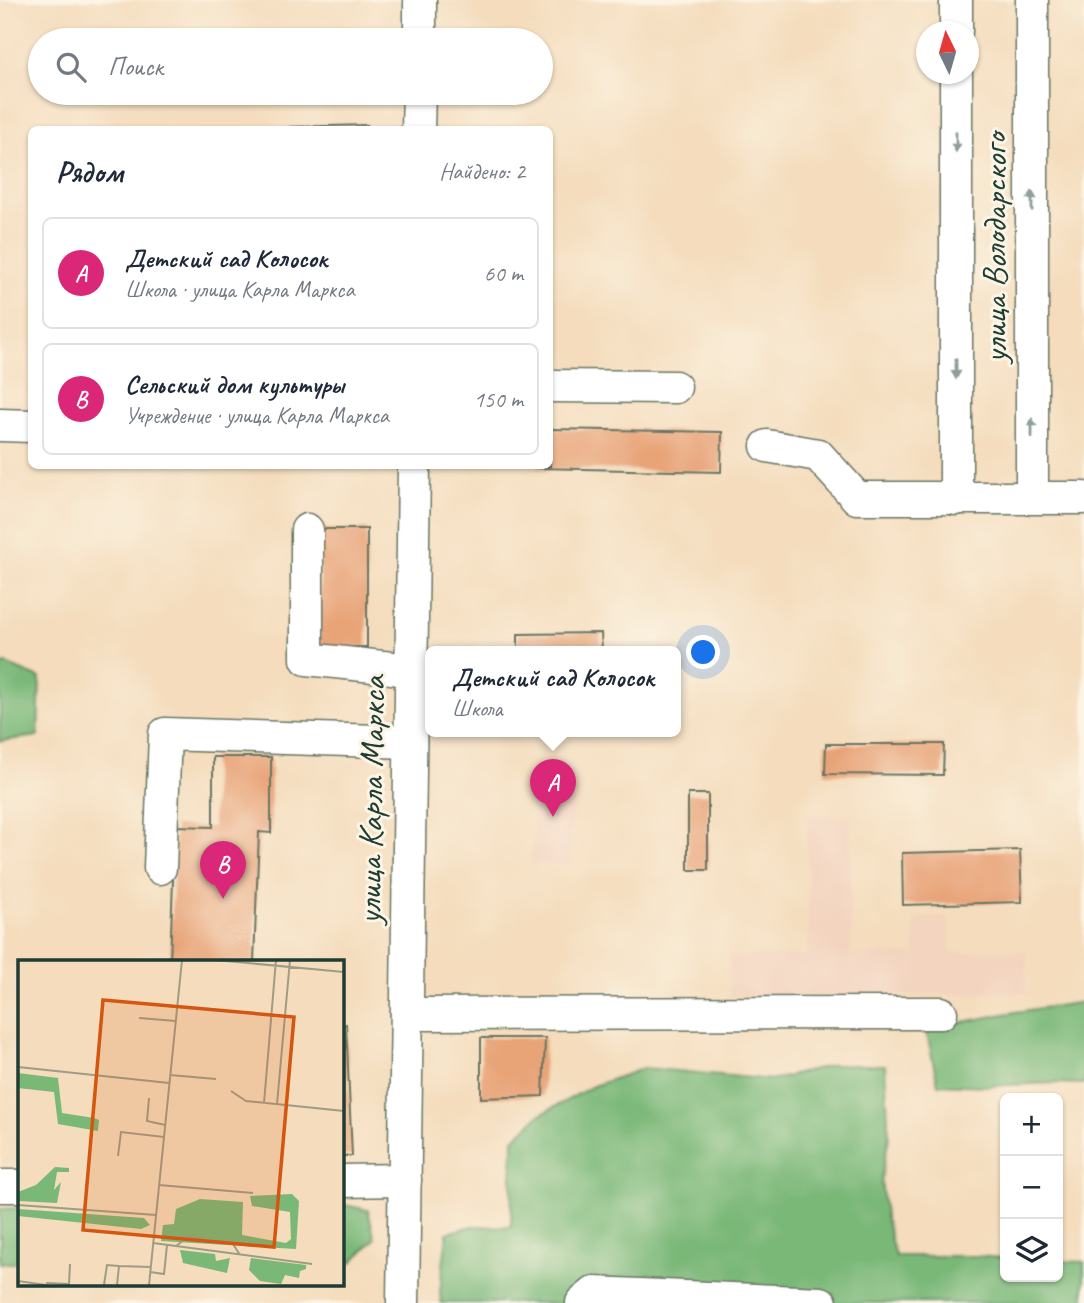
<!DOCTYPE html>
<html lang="ru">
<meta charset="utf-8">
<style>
:root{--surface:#fff;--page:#f6f6f7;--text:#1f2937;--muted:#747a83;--line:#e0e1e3;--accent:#db2777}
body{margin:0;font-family:Caveat,sans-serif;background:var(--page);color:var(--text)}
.controls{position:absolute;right:21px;bottom:21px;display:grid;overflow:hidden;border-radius:10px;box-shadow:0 2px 5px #0004}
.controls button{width:63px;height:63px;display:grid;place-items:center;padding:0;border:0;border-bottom:2px solid var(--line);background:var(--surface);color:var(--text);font:35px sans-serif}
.compass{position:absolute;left:916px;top:21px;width:63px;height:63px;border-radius:50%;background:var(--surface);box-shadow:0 2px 5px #0004;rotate:355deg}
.you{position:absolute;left:704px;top:653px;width:24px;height:24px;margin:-18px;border:5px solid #fff;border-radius:50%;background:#1a73e8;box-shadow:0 0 0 10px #1a73e833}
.badge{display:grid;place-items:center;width:46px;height:46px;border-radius:50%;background:var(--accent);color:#fff;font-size:23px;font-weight:700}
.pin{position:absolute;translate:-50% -58px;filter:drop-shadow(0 2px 4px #0008)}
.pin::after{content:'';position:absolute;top:37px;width:24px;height:21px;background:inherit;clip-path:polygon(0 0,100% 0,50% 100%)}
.popup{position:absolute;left:425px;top:646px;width:256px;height:91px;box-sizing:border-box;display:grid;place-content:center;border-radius:10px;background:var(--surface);filter:drop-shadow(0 2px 5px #0005);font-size:23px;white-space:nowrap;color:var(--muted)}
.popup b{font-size:26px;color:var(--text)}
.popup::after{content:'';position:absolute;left:50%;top:100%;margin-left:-14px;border:14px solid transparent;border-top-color:var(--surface)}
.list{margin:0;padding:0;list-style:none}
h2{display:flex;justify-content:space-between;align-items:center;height:91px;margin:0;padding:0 28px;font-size:30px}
h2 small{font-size:23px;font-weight:400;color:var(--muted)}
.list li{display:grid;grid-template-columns:46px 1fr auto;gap:21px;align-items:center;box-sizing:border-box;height:112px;margin:0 14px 14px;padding:0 14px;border:2px solid var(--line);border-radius:10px}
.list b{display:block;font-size:26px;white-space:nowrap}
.list p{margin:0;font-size:23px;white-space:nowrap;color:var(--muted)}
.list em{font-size:23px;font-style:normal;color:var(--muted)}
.icon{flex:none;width:38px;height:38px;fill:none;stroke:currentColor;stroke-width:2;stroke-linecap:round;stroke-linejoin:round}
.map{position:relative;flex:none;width:1084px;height:1303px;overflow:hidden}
.search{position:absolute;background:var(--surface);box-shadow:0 2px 5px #0004;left:28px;top:28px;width:525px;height:77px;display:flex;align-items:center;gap:18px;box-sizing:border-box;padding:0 24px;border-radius:38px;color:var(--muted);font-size:26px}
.panel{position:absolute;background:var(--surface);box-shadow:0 2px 5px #0004;left:28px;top:126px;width:525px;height:343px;border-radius:10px}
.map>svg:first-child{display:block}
</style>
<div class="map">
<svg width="1084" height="1303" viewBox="0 0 1084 1303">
<rect width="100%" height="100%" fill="#fcf5e5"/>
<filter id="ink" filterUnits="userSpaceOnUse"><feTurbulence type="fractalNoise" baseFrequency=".0143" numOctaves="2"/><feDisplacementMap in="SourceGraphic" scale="14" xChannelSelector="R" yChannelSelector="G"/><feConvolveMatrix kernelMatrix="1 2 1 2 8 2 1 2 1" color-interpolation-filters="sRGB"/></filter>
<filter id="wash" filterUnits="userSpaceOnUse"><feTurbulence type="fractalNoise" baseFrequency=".00686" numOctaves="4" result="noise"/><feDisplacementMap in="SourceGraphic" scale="28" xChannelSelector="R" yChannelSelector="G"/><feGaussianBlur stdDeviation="1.57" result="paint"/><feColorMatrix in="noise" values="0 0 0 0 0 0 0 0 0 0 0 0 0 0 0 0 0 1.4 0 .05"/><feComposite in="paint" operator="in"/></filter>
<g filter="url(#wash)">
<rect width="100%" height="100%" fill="#f4dcbc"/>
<!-- built -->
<g fill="#f3d4bf">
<path d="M533 769 573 770 572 865H532Z"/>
<path d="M807 815H850L851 954H915L914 919 948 917 950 953 1026 952V993L851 995V997H730L729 956 808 955Z"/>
</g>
<!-- forest -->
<g fill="#7ab878" stroke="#4c7a56" stroke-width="2">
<path d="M6 664 40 678 38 736 0 741V666Z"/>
<path d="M1084 1002V1084L1055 1083 986 1086 938 1084 926 1029 1015 1012Z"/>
<path d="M832 1065H885L889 1137 881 1179 885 1217 895 1256H974L1005 1258V1277H1058V1261L1084 1262V1303H834L833 1294 802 1303H441L440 1291 447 1233 472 1226 511 1227 513 1140 538 1116 593 1086 645 1068 773 1080Z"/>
<path d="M341 1204 368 1210 375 1239 352 1262 341 1265Z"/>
<path d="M19 1208V1263H0V1209Z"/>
</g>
<g id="blocks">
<!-- building -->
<g fill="#e8a377">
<path d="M367 125 368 130H290V127Z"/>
<path d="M550 429 722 432 721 472 537 468V466H550Z"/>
<rect x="320" y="529" width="47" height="118"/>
<path d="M601 633 602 651H518V634Z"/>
<path d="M826 744H944L943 775 825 774Z"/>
<path d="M213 757H271V833L259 832 254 962H170L175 826 213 827Z"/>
<rect x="688" y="794" width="20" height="76"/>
<path d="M1020 850 1022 902 903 905 902 853Z"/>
<path d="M346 1024 352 1156H341V1025Z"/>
<path d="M481 1038H545L543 1096 481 1098Z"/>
</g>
</g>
</g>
<g filter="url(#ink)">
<use href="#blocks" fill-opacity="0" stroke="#6a7564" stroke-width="2"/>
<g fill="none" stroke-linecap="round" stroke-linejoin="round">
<defs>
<g id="minor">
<path d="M1032 0V497"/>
<path d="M956 32V0"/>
<path d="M420 40V0"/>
<path d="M418 130 419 93"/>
<path d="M550 386 675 387"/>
<path d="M0 425 32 426"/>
<path d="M767 446 818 455 857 498H1084"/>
<path d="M956 499V74"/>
<path d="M307 530V659L411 670"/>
<path d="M160 868 165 734 410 742"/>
<path d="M407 1014 941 1013"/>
<path d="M341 1181 405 1180"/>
<path d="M0 1186H19"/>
<path d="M403 1303 414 466"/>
<path d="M582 1303 594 1293 821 1303"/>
</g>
</defs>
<!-- minor casing -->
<use href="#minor" stroke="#6a7564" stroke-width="35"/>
<!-- minor -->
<use href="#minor" stroke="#fff" stroke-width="32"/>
</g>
<!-- one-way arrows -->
<defs><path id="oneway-solid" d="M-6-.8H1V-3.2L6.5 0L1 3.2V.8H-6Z" transform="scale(1.75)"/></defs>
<g fill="#8f9e9a">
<use href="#oneway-solid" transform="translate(956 142) rotate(90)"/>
<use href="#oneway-solid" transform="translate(1032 201) rotate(-90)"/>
<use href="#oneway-solid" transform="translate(956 369) rotate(90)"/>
<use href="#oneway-solid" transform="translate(1032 428) rotate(-90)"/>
</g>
</g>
<g text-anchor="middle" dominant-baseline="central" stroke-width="6" stroke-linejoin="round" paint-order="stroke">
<!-- street labels -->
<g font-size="35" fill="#1f3d34" stroke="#fcf5e5">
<text transform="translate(994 248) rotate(-90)">улица Володарского</text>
<text transform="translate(371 800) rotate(-89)">улица Карла Маркса</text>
</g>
</g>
<!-- overview -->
<g transform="translate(18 960)">
<rect width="326" height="326" fill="#f4dcbc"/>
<path d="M0 113 40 118 44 153 76 158 81 160 80 171 40 164 36 132 0 128ZM37 207 51 208V212H39L36 230 43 222 39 243 0 241V232L18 225ZM274 234 281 241 278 289 143 281 145 265 156 264 158 249 182 239 225 242 224 275 268 283 273 279 272 252 234 246 232 236ZM0 249 126 258 132 265 123 269 0 256ZM162 290 197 294 198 301 212 298 209 313 165 303ZM233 298 288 305V309L282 311 281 318 267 315 263 324 242 321 231 310Z" fill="#7ab878"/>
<path fill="none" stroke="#9f9c86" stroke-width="2" d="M197 0 326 12M121 58 158 61M0 107 151 123M152 115 198 119M213 131 228 141 326 151M131 138 129 161 147 165M246 143 258 0M259 144 272 0M100 196 103 172 146 177M141 225 235 233M0 245 138 255M135 283 294 304M158 286 170 277 215 284 222 295M132 312 146 314 149 285M0 321 28 325M28 323 51 324 52 304M86 325 89 305 101 306M99 325 101 306 133 307M131 325 164 0"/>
<path fill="#d45610" fill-opacity="0.15" stroke="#d45610" stroke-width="3.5" d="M85 40 276 57 256 287 65 270Z"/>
<rect width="326" height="326" fill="none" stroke="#1f3d34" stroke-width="3.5"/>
</g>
</svg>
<div class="controls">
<button>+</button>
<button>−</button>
<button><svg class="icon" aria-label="layers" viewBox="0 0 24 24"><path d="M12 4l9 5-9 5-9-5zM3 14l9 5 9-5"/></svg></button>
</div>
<svg class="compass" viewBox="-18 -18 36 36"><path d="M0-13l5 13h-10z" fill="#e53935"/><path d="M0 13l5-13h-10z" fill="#747a83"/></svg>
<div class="you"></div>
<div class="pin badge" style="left:553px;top:817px">A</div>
<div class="popup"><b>Детский сад Колосок</b>Школа</div>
<div class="pin badge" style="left:223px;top:899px">B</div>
<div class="search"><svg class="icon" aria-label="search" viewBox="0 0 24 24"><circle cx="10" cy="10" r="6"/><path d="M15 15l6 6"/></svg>Поиск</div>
<section class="panel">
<h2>Рядом<small>Найдено: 2</small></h2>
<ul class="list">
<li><span class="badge">A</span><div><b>Детский сад Колосок</b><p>Школа · улица Карла Маркса</p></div><em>60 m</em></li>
<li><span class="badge">B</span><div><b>Сельский дом культуры</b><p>Учреждение · улица Карла Маркса</p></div><em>150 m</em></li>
</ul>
</section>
</div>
